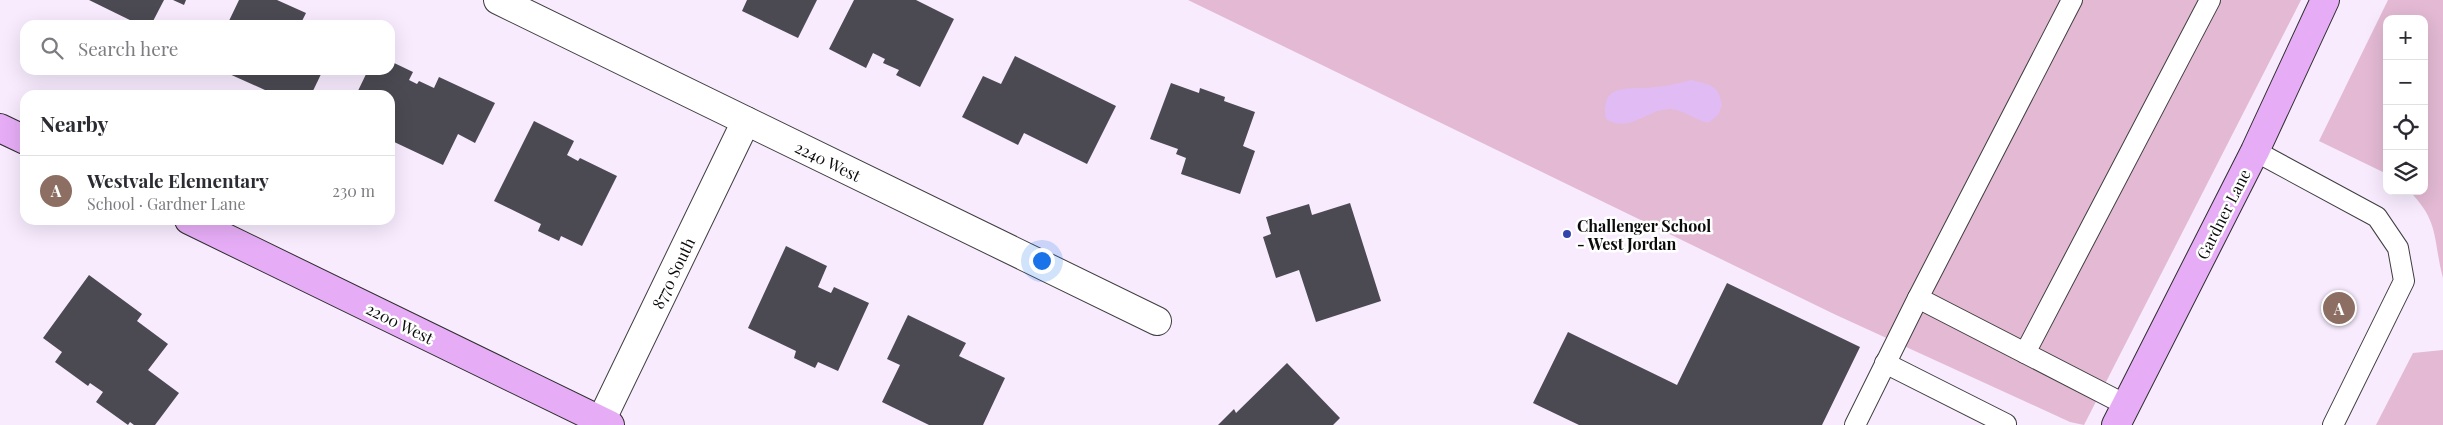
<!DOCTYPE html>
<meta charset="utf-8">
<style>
:root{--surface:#fff;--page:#f7f7f7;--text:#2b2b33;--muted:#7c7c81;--line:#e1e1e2;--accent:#1a73e8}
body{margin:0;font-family:"Playfair Display",serif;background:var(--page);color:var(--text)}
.controls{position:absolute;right:15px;top:15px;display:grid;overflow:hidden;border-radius:10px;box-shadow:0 5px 20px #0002}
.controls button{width:45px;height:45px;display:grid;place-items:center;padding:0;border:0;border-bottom:1px solid var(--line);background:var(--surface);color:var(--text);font:25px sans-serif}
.you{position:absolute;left:1041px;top:260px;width:18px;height:18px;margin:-12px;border:4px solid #fff;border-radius:50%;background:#1a73e8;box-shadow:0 0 0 8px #1a73e833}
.badge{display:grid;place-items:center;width:32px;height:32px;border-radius:50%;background:var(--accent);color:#fff;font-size:16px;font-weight:700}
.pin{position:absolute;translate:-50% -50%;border:2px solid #fff;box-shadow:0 1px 5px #0006}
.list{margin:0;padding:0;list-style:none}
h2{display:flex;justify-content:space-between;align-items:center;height:65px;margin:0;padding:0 20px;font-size:21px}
h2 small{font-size:16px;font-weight:400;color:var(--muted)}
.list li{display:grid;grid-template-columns:32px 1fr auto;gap:15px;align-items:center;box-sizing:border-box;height:70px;padding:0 20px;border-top:1px solid var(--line)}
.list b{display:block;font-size:19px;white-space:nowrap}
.list p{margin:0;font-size:16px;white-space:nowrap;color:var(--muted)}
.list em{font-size:16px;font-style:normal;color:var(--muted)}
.icon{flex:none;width:28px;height:28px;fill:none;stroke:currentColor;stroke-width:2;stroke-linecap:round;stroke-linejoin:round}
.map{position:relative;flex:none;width:2443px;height:425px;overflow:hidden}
.search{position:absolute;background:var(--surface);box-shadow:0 5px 20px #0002;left:20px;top:20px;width:375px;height:55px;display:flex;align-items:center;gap:12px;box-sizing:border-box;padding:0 18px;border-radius:15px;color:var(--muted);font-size:19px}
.panel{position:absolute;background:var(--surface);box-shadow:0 5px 20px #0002;left:20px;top:90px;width:375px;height:135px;border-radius:15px}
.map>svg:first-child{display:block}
</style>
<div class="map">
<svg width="2443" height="425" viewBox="0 0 2443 425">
<rect width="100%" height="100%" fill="#f7ebfd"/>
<!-- green -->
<g fill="#e3b9d3">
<path d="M1188 0H2301L2084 425 2070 422 1834 314Z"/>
<path d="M2388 0H2443V278C2433 241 2440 221 2409 191H2424V19H2387V174L2319 141Z"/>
<path d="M2443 350V425H2376L2413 353Z"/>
</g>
<!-- sand -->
<path fill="#e1bcf4" d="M1691 80C1710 85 1719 84 1722 106L1718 115 1708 123C1696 120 1683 110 1671 109 1646 109 1630 134 1606 119 1600 80 1630 91 1656 87 1668 86 1679 83 1691 80Z"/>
<!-- building -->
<g fill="#4b4952">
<path d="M89 0H164L151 25H140Z"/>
<path d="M173 0H186L184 5Z"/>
<path d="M239 0H277L306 13 301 23 307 25H227Z"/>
<path d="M747 0H817L798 38 742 11Z"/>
<path d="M854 0H916L954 19 920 87 896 75 899 70 883 63 885 59 873 53 866 68 829 49Z"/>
<path d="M1015 56 1116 106 1087 164 1024 133 1018 145 962 117 983 76 1001 84Z"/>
<path d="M390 61 413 72 409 80 417 84 419 81 434 88 439 77 495 103 475 143 458 134 443 165 390 140V95H356L368 70H390Z"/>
<path d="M228 70H323L311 95H276L227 73Z"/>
<path d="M1171 83 1199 93 1200 88 1225 97 1224 101 1255 112 1243 146 1255 151 1240 194 1181 174 1186 158 1176 154 1178 149 1150 139Z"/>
<path d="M534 121 574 141 567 155 578 161 580 158 617 176 582 246 561 236 559 241 538 231 541 224 494 201Z"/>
<path d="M1350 203 1381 301 1316 322 1299 270 1276 278 1263 237 1271 234 1266 217 1309 204 1312 215Z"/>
<path d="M786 246 827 266 818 287 831 293 834 287 869 303 838 371 818 362 815 368 794 358 796 351 748 328Z"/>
<path d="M89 275 142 314 137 321 168 344 148 370 179 393 155 425H134L130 422 128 425 96 402 103 392 90 383 88 386 55 362 62 352 43 338Z"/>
<path d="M1727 283 1860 347 1822 425H1579L1533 403 1568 332 1677 385Z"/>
<path d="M908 315 966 343 959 356 1005 378 983 425H929L882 402 900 365 887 359Z"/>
<path d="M1287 363 1340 418 1333 425H1218L1234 409 1236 413Z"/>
</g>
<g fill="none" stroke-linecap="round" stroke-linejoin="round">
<defs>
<g id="lane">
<path d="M2255 151 2377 217 2398 248 2404 281 2333 425"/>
<path d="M2025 353 1918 298 2072 0"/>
<path d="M1885 363 2006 424"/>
<path d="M2126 405 2025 353 2210 0"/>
<path d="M1855 425 1918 298"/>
</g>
<g id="street">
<path d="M498 0 1157 321"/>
<path d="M599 425 746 121"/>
</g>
<g id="secondary">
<path d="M0 128 25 140"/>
<path d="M189 220 610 425"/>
<path d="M2116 425 2255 151 2325 0"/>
</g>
</defs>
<!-- lane casing -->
<use href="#lane" stroke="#3e3e3e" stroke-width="22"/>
<!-- street casing -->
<use href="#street" stroke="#3e3e3e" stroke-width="30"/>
<!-- secondary casing -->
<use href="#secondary" stroke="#2d2d2d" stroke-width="30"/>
<!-- lane -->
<use href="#lane" stroke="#fff" stroke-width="20"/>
<!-- street -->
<use href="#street" stroke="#fff" stroke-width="28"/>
<!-- secondary -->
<use href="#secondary" stroke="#e6adf6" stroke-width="28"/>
</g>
<!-- markers -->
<circle fill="#3345ab" stroke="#fff" stroke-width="2" cx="1567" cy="234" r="5"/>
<g text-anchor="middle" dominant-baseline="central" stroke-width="5" stroke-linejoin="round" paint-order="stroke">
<!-- street labels -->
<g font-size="16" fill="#0b0b0b" stroke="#fff">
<text transform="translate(828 161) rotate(26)">2240 West</text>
<text transform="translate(2223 214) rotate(-63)">Gardner Lane</text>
<text transform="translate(673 273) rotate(-64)">8770 South</text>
<text transform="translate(400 323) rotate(26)">2200 West</text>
</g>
<!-- poi labels -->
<g font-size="16" font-weight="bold" fill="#0b0b0b" stroke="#fff" text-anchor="start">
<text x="1577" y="225">Challenger School<tspan x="1577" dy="18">- West Jordan</tspan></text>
</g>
</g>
</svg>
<div class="controls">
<button>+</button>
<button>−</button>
<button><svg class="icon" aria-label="locate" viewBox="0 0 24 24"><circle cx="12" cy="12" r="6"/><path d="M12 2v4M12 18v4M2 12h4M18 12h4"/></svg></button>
<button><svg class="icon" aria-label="layers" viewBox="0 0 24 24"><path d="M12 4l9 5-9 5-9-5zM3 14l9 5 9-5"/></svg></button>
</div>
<div class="you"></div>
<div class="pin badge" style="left:2339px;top:308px;background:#8d6e63">A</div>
<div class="search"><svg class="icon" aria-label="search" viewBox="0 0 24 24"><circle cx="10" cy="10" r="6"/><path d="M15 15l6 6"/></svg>Search here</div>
<section class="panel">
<h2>Nearby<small></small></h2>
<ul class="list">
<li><span class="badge" style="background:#8d6e63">A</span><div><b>Westvale Elementary</b><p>School · Gardner Lane</p></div><em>230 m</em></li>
</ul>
</section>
</div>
